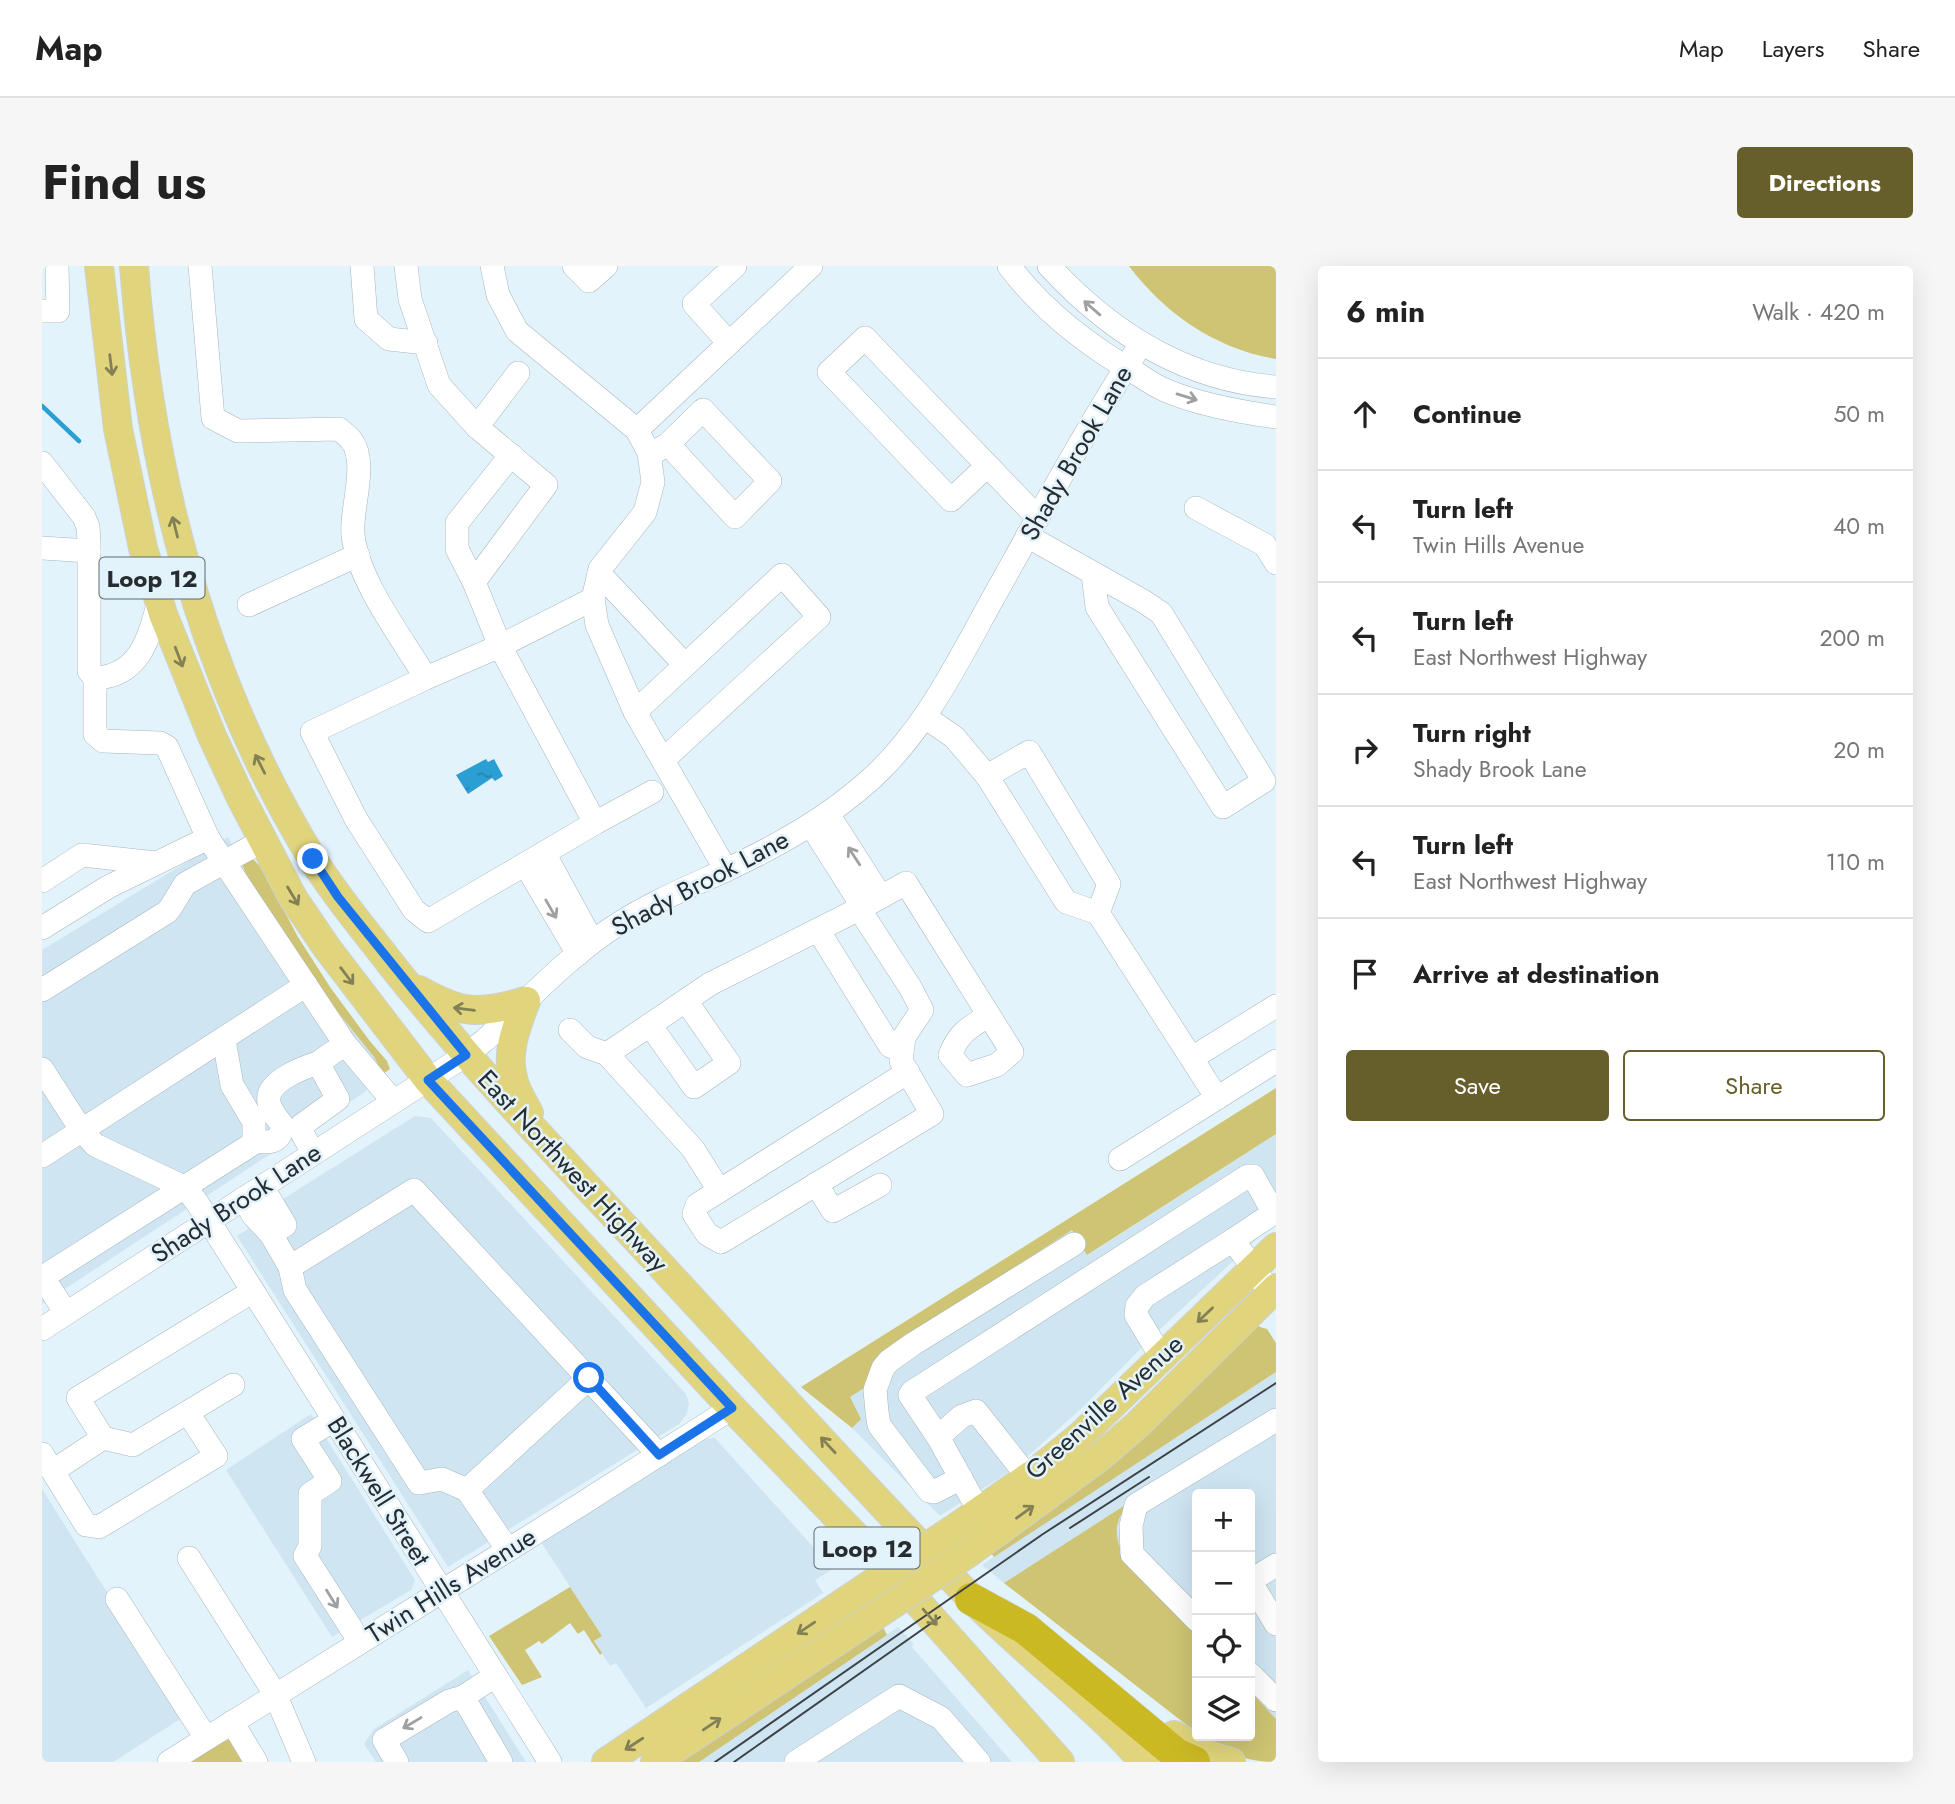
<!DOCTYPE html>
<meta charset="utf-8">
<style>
:root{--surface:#fff;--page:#f6f6f6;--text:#222;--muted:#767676;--line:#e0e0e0;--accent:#665f2b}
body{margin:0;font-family:Jost,sans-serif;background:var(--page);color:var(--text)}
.controls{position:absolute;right:21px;bottom:21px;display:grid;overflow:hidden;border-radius:7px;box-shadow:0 7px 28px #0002}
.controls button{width:63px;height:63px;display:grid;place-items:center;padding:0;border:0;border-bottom:2px solid var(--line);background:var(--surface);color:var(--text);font:35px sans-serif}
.stop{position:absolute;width:21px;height:21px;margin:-16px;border:5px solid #1a73e8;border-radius:50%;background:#fff}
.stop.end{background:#1a73e8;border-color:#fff;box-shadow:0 2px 7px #0008}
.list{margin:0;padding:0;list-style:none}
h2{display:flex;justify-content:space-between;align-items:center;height:91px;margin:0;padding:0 28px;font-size:30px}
h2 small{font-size:23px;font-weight:400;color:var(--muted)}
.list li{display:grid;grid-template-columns:46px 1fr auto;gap:21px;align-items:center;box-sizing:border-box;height:112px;padding:0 28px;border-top:2px solid var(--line)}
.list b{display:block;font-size:26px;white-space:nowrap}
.list p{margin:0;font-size:23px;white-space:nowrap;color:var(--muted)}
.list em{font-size:23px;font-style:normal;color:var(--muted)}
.actions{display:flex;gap:14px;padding:21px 28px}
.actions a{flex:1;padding:16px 0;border:2px solid var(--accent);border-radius:7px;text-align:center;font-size:24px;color:var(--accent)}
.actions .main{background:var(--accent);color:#fff}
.icon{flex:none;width:38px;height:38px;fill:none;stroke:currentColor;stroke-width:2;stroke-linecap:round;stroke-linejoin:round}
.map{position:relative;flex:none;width:1234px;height:1496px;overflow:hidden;border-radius:7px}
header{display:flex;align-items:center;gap:42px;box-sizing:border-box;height:98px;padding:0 35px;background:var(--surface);border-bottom:2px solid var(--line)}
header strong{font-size:33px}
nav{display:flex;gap:38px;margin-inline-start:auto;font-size:24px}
.intro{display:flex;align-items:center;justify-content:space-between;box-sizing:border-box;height:168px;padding:0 42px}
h1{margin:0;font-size:49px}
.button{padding:18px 32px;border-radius:7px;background:var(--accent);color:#fff;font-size:24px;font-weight:700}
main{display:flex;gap:42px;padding:0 42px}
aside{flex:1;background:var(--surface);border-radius:7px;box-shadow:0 7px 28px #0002}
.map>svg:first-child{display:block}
</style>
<header>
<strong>Map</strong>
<nav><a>Map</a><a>Layers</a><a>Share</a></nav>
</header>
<div class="intro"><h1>Find us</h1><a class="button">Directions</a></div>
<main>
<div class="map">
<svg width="1234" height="1496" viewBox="0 0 1234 1496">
<defs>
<pattern id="water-ripples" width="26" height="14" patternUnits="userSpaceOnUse" patternTransform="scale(1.75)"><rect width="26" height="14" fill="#2b9fd3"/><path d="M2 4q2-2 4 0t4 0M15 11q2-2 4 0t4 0" fill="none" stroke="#2582ac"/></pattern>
</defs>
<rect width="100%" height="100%" fill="#e3f3fc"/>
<!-- built -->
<g fill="#cfe5f2">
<path d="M186 571 199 596 290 739 332 791 341 808 323 826 0 1038V684Z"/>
<path d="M373 850 389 852 644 1128 647 1137 645 1148 637 1158 406 1301 195 970 206 963 203 957Z"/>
<path d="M1234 868V955L1114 1067 1039 1143 970 1204 898 1250 810 1162 818 1153 807 1131 824 1121 838 1089 1030 964 1046 989Z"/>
<path d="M1234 1106V1453L1208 1425V1228H1155V1369L1083 1292 1076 1280 1074 1267 1076 1254 1087 1237 962 1317 940 1299 1018 1245Z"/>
<path d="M269 1148 373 1314 369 1324 290 1371 184 1204Z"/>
<path d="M673 1172 791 1303 773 1314 781 1327 604 1442 574 1397 568 1400 552 1375 560 1370 497 1273 656 1174Z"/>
<path d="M0 1223 143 1450 71 1496H0Z"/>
<path d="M856 1361 872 1378 870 1381 970 1496H657Z"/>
<path d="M426 1404 484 1496H334L322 1478 332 1463Z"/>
</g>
<!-- grass -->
<g fill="#cec473">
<path d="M1087 0H1234V93C1174 83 1123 48 1087 0Z"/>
<path d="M204 594H212L218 600 256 671 288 721 327 774 345 795 348 803 341 808 332 791 290 739 207 614 199 596Z"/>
<path d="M1234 822V868L1045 989 1030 964 838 1089 824 1121 808 1131 819 1153 810 1162 759 1121Z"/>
<path d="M1213 1057 1218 1061 1225 1063 1234 1077V1106L952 1291 948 1286 1073 1197 1110 1164Z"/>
<path d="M1091 1234C1072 1252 1070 1269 1083 1292L1155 1369V1467L962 1317Z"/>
<path d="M528 1321 560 1370 552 1375 560 1387 558 1389 542 1364 536 1368 528 1357 500 1378 497 1375 483 1384 500 1411 480 1419 447 1370Z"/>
<path d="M841 1361 845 1369 657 1496H638L692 1461 755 1414Z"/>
<path d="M1208 1425 1234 1453V1496C1202 1496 1186 1486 1159 1470H1208Z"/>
<path d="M188 1473 207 1496H144L175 1478Z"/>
</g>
<!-- water -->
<path fill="url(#water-ripples)" d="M444 493 446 496 452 493 461 510 453 515 450 512 426 528 414 509Z"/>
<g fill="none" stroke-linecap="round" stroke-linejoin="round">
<!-- stream -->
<path stroke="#2b9fd3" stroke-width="4.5" d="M0 140 37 175"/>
<defs>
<g id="minor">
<path d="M158 0 171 152 196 165 297 163C300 166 306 170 309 174 327 196 308 244 311 269 316 315 360 372 384 412"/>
<path d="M320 0 324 53 347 73 384 77"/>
<path d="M364 0 368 33 397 119 435 161 504 219 432 316"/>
<path d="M450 0 456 29 475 65 595 164 607 187 611 216 603 246 558 303 551 333 555 359 593 446 684 604"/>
<path d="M532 0 547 15 564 0"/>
<path d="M967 0C1001 45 1048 81 1097 109 1106 115 1115 121 1125 125 1159 139 1198 146 1234 151"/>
<path d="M1007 0C1068 66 1142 114 1234 121"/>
<path d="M0 45H16L15 0"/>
<path d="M687 77 652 38 693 0"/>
<path d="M435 161 476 107"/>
<path d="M595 164 769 0"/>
<path d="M469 189 415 257V283L432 316 458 380 553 557"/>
<path d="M608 189 626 178 693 251 728 215 661 144 626 178"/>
<path d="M0 197 42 251 46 261 47 275V405L53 412"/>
<path d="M945 200 909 234 787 106 823 72 996 252"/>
<path d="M1154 242 1223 279 1234 297"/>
<path d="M985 270 1101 335 1119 347 1222 515 1181 541 1055 341 1051 308"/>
<path d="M0 282 47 285"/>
<path d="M557 307 643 399"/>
<path d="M551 333 458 380 384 412 270 466 314 553 372 644 386 655 553 557 610 526"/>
<path d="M117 335C107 372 98 410 53 412V468L61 475 118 477 125 481 166 572 303 778 351 835"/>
<path d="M207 339 316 289"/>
<path d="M593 446 740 309 777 351 621 494"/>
<path d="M883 451 912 471 945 510"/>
<path d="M786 548 839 631"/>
<path d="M769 559 814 630 823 652 868 721 880 744 862 771 859 795 890 848 679 976 665 968 652 948 655 939 866 806"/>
<path d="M502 587 550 675"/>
<path d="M483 598 536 688"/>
<path d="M0 615 40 589 114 597"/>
<path d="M1056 647 1067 618 987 486 945 510 1024 636 1056 647 1175 832"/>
<path d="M0 662 66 621 166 572"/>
<path d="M776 664 848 780 860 784"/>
<path d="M0 724 125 646 129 641 143 618 220 575"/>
<path d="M608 759 652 821 687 797 644 735"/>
<path d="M528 764 545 781 565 788 651 883 677 924"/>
<path d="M565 788 668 718 819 642 864 617 970 786 955 799 925 809 908 789C917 766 927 762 947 749"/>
<path d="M1150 792 1234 740"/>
<path d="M0 803 40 865 53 879 144 922 156 938 508 1496"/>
<path d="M212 874C226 878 238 877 241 860 236 853 228 845 227 836 223 816 260 802 276 797"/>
<path d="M271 887 259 865 260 859 296 833 276 797 303 778"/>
<path d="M0 890 264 719"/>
<path d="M1078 893 1234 795"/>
<path d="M774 918 791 945 838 919"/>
<path d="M220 920 243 959 229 968"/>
<path d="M202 932 211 949 229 968 248 1001 372 924 617 1189"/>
<path d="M248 1001 253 1024 377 1217 400 1213 425 1224 466 1284"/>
<path d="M0 1010 24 1047"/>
<path d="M1 1011 212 877V856L190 819 182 774"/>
<path d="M0 1063 424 789 443 774C486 734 528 688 578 657 611 636 647 621 682 605 735 580 786 552 829 513 883 464 915 397 950 334 998 248 1045 161 1099 78"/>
<path d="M1120 1092 1094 1049 1095 1040 1103 1030 1191 974"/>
<path d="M292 1154 261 1173 288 1215 268 1228V1280L263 1290 318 1376"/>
<path d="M896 1171 868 1129 870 1126 1206 910H1211L1230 944 1227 950 1191 974 1221 1016"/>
<path d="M61 1172 36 1132 211 1025"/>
<path d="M0 1188 44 1259 57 1261 174 1190 146 1147"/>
<path d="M11 1205 61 1172 91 1179 191 1119"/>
<path d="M919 1212 892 1226 887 1225 837 1159 835 1146 833 1124 841 1102 847 1095 871 1078 1032 978"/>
<path d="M425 1224 547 1112"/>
<path d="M937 1245 896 1171 920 1150 934 1145 986 1211"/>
<path d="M147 1292 233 1428 262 1496"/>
<path d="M1234 1299 1208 1315 1234 1358"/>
<path d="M75 1333 164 1472"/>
<path d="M1155 1354 1090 1288 1089 1260 1094 1239 1234 1154"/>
<path d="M1208 1408 1234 1434"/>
<path d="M453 1410 421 1431 459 1496"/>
<path d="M190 1456 214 1496"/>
<path d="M127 1496 538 1239 690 1142"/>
<path d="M355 1496 342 1474 407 1435 421 1431"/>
<path d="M754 1496 857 1430 899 1452 937 1496"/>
</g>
<g id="major">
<path d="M57 0 76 163 101 282 121 348 170 470 198 530 251 632 285 682 386 814 690 1142 854 1312 1018 1496"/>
<path d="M92 0C108 209 160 412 270 592 293 629 321 662 348 697 425 794 511 884 596 975 706 1093 814 1214 926 1329 983 1387 1048 1435 1102 1496"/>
<path d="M377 724C421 749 436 748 484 735"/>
<path d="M484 735C474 762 463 788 472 816 475 827 482 837 487 847"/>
<path d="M910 1264 995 1205 1037 1171 1234 981"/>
<path d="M928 1286 1058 1191 1096 1158 1234 1022"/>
<path d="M1132 1469 1168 1490 1189 1496"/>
<path d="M564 1496 820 1324"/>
<path d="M613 1496 839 1346"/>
</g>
<path id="highway" d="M929 1333 984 1363 1134 1488 1152 1496"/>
</defs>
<!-- minor casing -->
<use href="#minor" stroke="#a7b6be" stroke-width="24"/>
<!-- major casing -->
<use href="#major" stroke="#cfd1d1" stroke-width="30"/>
<!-- highway casing -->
<use href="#highway" stroke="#cfd1d1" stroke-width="33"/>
<!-- minor -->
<use href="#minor" stroke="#fff" stroke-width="23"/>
<!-- major -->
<use href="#major" stroke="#e0d57c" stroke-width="28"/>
<!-- highway -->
<use href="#highway" stroke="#cbb924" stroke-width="32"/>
<!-- tram -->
<g stroke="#3c4247" stroke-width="2">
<path d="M1028 1262 1107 1211"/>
<path d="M673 1496 1001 1268 1234 1117"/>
<path d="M692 1496 898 1351"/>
</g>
<defs>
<g id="major-bridge">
<path d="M820 1324 910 1264"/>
<path d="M839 1346 928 1286"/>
</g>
</defs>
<!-- major-bridge casing -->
<use href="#major-bridge" stroke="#cfd1d1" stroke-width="30" stroke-linecap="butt"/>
<!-- major-bridge -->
<use href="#major-bridge" stroke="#e0d57c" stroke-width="28"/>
</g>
<!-- one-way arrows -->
<defs><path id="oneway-shaft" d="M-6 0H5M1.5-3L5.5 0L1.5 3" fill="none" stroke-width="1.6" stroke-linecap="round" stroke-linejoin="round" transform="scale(1.75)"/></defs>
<g stroke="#9ea0a2">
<use href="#oneway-shaft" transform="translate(1050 42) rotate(-139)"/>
<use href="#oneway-shaft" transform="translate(1145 131) rotate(17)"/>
<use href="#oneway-shaft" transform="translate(812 590) rotate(-123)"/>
<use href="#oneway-shaft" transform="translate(509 643) rotate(60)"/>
<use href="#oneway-shaft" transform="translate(290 1333) rotate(58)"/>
<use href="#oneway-shaft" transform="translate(370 1457) rotate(149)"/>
</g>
<g stroke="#848056">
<use href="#oneway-shaft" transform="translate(69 99) rotate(83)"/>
<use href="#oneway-shaft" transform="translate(133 261) rotate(-104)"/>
<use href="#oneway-shaft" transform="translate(137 391) rotate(69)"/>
<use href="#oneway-shaft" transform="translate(218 498) rotate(-117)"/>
<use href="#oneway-shaft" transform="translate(251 630) rotate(59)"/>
<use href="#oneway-shaft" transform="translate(305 710) rotate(53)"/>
<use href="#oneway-shaft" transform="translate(422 743) rotate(-172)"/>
<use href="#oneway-shaft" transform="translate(1163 1049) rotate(136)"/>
<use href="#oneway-shaft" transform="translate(786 1179) rotate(-133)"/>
<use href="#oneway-shaft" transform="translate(983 1246) rotate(-36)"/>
<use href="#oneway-shaft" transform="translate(888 1351) rotate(49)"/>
<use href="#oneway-shaft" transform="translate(764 1362) rotate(146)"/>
<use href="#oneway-shaft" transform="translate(670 1458) rotate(-34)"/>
<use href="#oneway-shaft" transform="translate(592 1478) rotate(147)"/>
</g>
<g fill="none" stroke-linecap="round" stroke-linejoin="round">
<!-- route -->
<path stroke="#1a73e8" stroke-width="9" d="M271 593 296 631 424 789 386 814 690 1142 617 1189 547 1112"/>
</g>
<g text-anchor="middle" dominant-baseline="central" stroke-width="5" stroke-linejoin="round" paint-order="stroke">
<!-- shield labels -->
<g fill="#e3f3fc" stroke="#5f686d" stroke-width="2">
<rect x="57.5" y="291.5" width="105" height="41" rx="5"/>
<rect x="772.5" y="1261.5" width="105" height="41" rx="5"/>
</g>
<g font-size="24" font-weight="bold" fill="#272c30">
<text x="110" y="312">Loop 12</text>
<text x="825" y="1282">Loop 12</text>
</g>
<!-- street labels -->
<g font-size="26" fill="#272c30" stroke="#e3f3fc">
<text transform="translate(1034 187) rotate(-60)">Shady Brook Lane</text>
<text transform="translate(658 617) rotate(-28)">Shady Brook Lane</text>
<text transform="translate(531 905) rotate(47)">East Northwest Highway</text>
<text transform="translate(194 937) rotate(-33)">Shady Brook Lane</text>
<text transform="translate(1062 1141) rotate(-42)">Greenville Avenue</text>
<text transform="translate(337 1225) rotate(58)">Blackwell Street</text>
<text transform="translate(409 1319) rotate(-32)">Twin Hills Avenue</text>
</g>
</g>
</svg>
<div class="controls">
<button>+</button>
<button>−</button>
<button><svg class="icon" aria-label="locate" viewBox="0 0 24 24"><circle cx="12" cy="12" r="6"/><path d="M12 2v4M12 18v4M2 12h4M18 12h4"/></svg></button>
<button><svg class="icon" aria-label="layers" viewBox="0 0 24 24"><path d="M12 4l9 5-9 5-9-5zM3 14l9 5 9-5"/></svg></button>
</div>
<div class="stop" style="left:547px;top:1112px"></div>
<div class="stop end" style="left:271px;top:593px"></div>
</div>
<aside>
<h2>6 min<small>Walk · 420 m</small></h2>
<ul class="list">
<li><svg class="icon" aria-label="ahead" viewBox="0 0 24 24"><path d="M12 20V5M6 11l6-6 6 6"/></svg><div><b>Continue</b></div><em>50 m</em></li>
<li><svg class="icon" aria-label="left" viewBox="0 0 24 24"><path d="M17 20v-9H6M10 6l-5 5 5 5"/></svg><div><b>Turn left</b><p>Twin Hills Avenue</p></div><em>40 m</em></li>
<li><svg class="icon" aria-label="left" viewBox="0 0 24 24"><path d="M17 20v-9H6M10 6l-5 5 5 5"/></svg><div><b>Turn left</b><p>East Northwest Highway</p></div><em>200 m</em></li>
<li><svg class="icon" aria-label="right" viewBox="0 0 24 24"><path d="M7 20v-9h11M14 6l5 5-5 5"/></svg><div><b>Turn right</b><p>Shady Brook Lane</p></div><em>20 m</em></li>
<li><svg class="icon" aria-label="left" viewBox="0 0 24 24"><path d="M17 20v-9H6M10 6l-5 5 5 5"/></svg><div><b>Turn left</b><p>East Northwest Highway</p></div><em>110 m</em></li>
<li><svg class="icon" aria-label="arrive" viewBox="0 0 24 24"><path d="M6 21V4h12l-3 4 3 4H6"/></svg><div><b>Arrive at destination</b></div></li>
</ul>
<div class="actions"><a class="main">Save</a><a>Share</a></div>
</aside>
</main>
